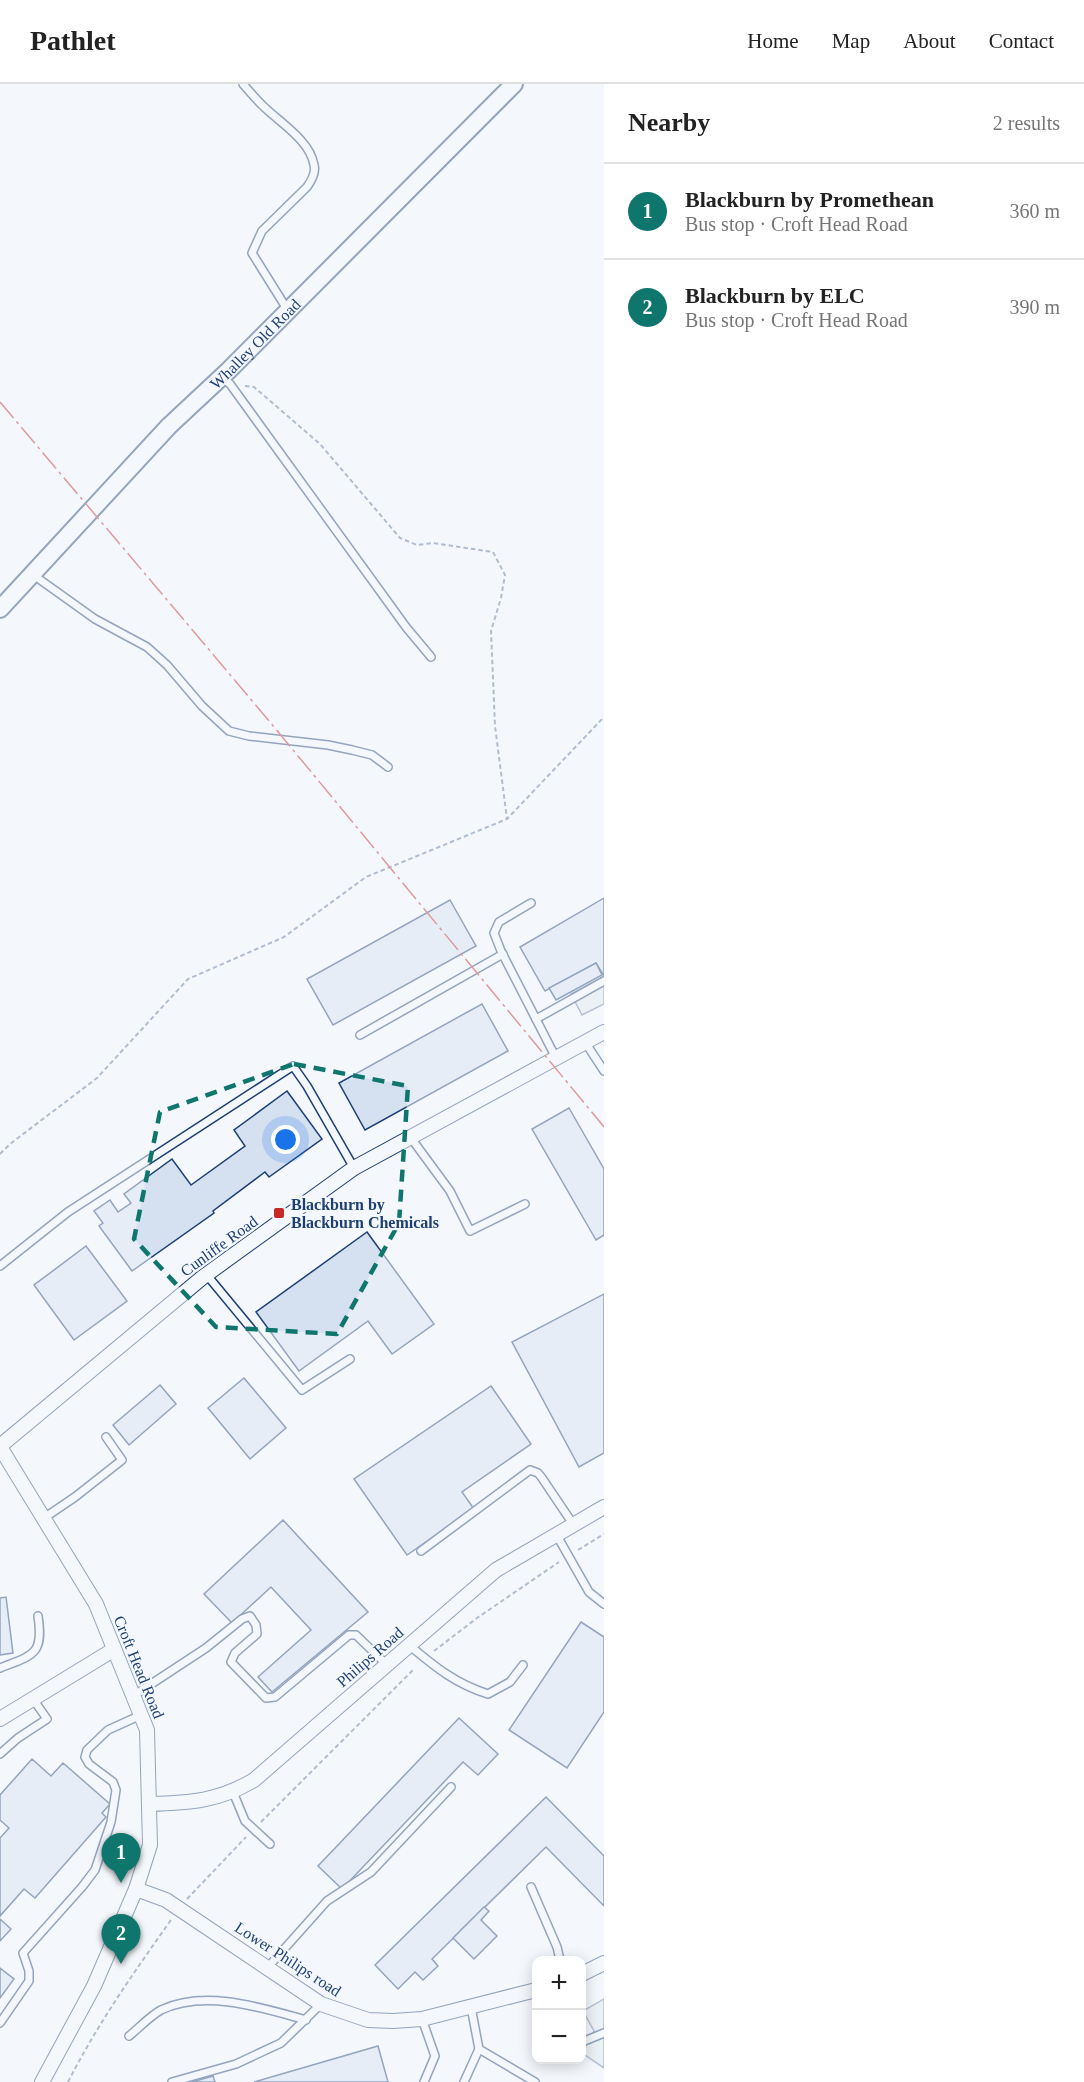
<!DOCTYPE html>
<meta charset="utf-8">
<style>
:root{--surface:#fff;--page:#f2f2f2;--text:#222;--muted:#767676;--line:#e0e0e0;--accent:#0f766e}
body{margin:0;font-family:"Times New Roman",serif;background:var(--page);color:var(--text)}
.controls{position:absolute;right:18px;bottom:18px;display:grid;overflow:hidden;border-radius:12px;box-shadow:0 3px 15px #0003}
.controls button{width:54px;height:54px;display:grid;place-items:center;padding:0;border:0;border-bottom:2px solid var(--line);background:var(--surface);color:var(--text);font:30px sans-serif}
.you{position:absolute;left:286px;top:1056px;width:21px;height:21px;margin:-15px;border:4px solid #fff;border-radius:50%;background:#1a73e8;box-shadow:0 0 0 9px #1a73e833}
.badge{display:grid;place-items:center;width:39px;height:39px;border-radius:50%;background:var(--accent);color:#fff;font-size:20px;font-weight:700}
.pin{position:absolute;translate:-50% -50px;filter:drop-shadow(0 2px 3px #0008)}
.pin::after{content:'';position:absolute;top:32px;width:21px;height:18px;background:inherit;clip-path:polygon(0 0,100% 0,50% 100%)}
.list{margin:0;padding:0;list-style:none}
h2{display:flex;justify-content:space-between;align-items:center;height:78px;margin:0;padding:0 24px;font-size:26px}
h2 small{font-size:20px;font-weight:400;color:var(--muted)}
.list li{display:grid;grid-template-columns:39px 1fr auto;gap:18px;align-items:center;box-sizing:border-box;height:96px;padding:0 24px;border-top:2px solid var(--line)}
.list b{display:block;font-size:22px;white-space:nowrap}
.list p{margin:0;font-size:20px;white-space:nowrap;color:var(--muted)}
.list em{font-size:20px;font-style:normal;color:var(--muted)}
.map{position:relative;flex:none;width:604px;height:1998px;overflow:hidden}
header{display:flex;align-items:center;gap:36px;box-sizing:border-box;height:84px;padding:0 30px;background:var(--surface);border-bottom:2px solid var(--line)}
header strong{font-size:28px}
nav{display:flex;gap:33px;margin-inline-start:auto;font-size:21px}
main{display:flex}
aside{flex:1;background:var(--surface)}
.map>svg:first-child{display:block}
</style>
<header>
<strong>Pathlet</strong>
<nav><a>Home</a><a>Map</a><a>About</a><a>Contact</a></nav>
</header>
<main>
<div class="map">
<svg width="604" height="1998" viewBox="0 0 604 1998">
<rect width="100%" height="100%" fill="#f4f7fb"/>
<!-- parking -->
<g fill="#e3e8f0" stroke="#687fa3" stroke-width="1.5">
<path d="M604 892V920L582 931 571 910Z"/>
<path d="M604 1915V1984L582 1969 594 1947 583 1927Z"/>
</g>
<!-- building -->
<g fill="#d5e0f0" stroke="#1d3f73" stroke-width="1.5">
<path d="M604 814V892L596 879 545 907 520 863Z"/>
<path d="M450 816 476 862 333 941 307 895Z"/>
<path d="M596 879 602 891 556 916 549 904Z"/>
<path d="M482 920 508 967 365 1046 339 999Z"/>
<path d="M287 1007 322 1055 269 1093 265 1088 213 1127 214 1129 132 1187 99 1142 103 1139 94 1127 110 1116 118 1128 131 1119 124 1110 172 1075 191 1101 245 1062 234 1046Z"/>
<path d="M569 1024 604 1085V1151L596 1156 532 1045Z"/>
<path d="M367 1148 434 1240 392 1270 368 1237 299 1287 256 1228Z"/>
<path d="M86 1162 127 1217 74 1256 34 1201Z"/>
<path d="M604 1210V1369L579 1383 512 1258Z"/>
<path d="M244 1294 286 1344 250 1375 208 1324Z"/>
<path d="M160 1301 176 1320 129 1361 113 1341Z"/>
<path d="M491 1302 531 1360 462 1408 474 1425 407 1471 354 1395Z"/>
<path d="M283 1436 368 1528 272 1608 258 1593 311 1546 271 1503 232 1539 204 1510Z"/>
<path d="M6 1513 13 1569 0 1571V1514Z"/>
<path d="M581 1538 604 1553V1628L567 1684 509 1646Z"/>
<path d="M459 1634 498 1670 478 1691 463 1678 342 1805 318 1782Z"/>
<path d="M32 1675 51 1692 63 1679 110 1720 102 1729 106 1733 35 1814 24 1805 0 1832V1754L9 1744 0 1736V1711Z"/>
<path d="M546 1713 604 1772V1822L546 1763 432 1875 438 1882 423 1896 415 1888 398 1905 375 1881Z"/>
<path d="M484 1823 489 1827 481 1836 497 1852 474 1875 453 1854Z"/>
<path d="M0 1835 11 1845 0 1857Z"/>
<path d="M0 1884 14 1895 0 1914Z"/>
<path d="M378 1962 388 1998H254Z"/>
<path d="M213 1992 215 1998H192Z"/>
</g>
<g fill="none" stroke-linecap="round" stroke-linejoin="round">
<defs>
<g id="service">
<path d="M243 0C249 7 255 14 262 21 279 38 310 56 314 81 316 88 312 96 307 103L262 147 252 169 287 225"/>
<path d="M222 293 230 300 406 543 431 573"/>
<path d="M32 490 95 535 147 563 167 581 202 622 229 647 249 652 328 661 352 666 372 671 388 683"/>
<path d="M531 819 499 838 494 849 501 867 556 974"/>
<path d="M536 935 604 897"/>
<path d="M360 951 503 870"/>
<path d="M585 958 604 987"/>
<path d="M411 1054 450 1107 470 1147 525 1120"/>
<path d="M0 1182 68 1128 293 982 307 1002 354 1084"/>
<path d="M206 1190 302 1306 350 1275"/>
<path d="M44 1434 75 1413 122 1376 106 1353"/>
<path d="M556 1450 589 1508 604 1520"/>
<path d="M421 1467 530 1386 538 1389 542 1394 573 1440"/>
<path d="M409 1561C435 1583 456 1600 488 1610L510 1598 523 1581"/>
<path d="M0 1584C33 1571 44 1571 38 1532"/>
<path d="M133 1612 206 1564 242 1535 250 1532 256 1541 257 1550 235 1569 231 1578 266 1614 275 1613 349 1551H356L387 1581"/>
<path d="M0 1670 18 1654 47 1635 33 1615"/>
<path d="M233 1708 245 1737 270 1760"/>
<path d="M531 1803 557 1863 560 1876"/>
<path d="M268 1883 327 1817 371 1788 451 1703"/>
<path d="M471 1923 479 1965 535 1998"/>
<path d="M422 1935 435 1972 424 1998"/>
<path d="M0 1939 29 1897V1887L23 1869 82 1803 95 1786 111 1738 116 1706 113 1698 89 1680 85 1673 87 1666 108 1646 141 1631"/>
<path d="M129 1952C139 1944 150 1932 161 1926 206 1905 262 1924 306 1936"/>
<path d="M582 1958 604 1949"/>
<path d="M172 1998 236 1980 281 1959 321 1920"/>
<path d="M464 1998 479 1965"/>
</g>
<g id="minor">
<path d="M0 1362 203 1193 354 1084 604 948"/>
<path d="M0 1363 96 1520 147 1646 150 1761 136 1805 94 1902 42 1998"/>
<path d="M0 1635 113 1566"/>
<path d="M150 1720C190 1719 219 1717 254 1696L496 1486 604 1423"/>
<path d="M136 1805 166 1816 321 1920 368 1936 393 1937 422 1935 536 1906"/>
<path d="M582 1890 604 1879"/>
</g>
<g id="tertiary">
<path id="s1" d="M0 525 169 342 229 286 514 0"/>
</g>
</defs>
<!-- service casing -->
<use href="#service" stroke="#1d3f73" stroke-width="10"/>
<!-- minor casing -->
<use href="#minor" stroke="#1d3f73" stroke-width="16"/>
<!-- tertiary casing -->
<use href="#tertiary" stroke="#1d3f73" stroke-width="20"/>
<!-- path -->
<g stroke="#5e769c" stroke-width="2" stroke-dasharray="4.5 3" stroke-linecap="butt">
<path d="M245 302 254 303 320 360 400 454 417 461 433 459 493 468 505 491 501 514 491 547 495 642 507 735"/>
<path d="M0 1070 10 1060 97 994 188 895 284 853 366 793 507 735 604 633"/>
<path d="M578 1466 604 1450"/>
<path d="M434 1567 477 1534 559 1478"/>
<path d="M261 1738 413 1586"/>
<path d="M187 1815 246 1753"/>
<path d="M68 1998C97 1941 134 1888 171 1836"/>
</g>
<!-- service -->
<use href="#service" stroke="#f4f7fb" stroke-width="7"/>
<!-- minor -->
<use href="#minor" stroke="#f4f7fb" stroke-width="14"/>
<!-- tertiary -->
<use href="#tertiary" stroke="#f4f7fb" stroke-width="16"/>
<!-- power -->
<path stroke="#c62828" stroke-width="1.5" stroke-dasharray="21 4.5 3 4.5" stroke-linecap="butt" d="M0 318 270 638 604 1043"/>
</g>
<!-- marked area -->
<path d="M0 0H604V1998H0ZM294 980 408 1002 399 1139 337 1250 216 1243 134 1155 160 1028Z" fill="#f4f7fb" fill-opacity=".55" fill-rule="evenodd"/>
<path fill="none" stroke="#0f766e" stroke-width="4.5" stroke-dasharray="12 8" stroke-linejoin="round" d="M294 980 408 1002 399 1139 337 1250 216 1243 134 1155 160 1028Z"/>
<!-- markers -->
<rect fill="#c62828" stroke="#f4f7fb" stroke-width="2" x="273" y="1123" width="12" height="12" rx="3"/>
<g text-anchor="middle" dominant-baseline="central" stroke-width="4.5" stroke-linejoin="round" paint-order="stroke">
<!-- street labels -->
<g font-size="16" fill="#1d3f73" stroke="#f4f7fb">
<text stroke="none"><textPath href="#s1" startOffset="368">Whalley Old Road</textPath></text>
<text transform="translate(219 1162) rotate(-36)">Cunliffe Road</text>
<text transform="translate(370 1573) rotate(-41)">Philips Road</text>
<text transform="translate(139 1583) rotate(68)">Croft Head Road</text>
<text transform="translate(288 1875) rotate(33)">Lower Philips road</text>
</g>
<!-- poi labels -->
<g font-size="16" font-weight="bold" fill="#1d3f73" stroke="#f4f7fb" text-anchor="start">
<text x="291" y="1120">Blackburn by<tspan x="291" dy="18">Blackburn Chemicals</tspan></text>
</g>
</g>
</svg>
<div class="controls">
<button>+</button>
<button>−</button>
</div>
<div class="you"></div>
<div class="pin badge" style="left:121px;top:1799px">1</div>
<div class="pin badge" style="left:121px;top:1880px">2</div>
</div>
<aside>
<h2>Nearby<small>2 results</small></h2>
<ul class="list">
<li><span class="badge">1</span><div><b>Blackburn by Promethean</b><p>Bus stop · Croft Head Road</p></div><em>360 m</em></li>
<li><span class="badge">2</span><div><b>Blackburn by ELC</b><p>Bus stop · Croft Head Road</p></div><em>390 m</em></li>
</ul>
</aside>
</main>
